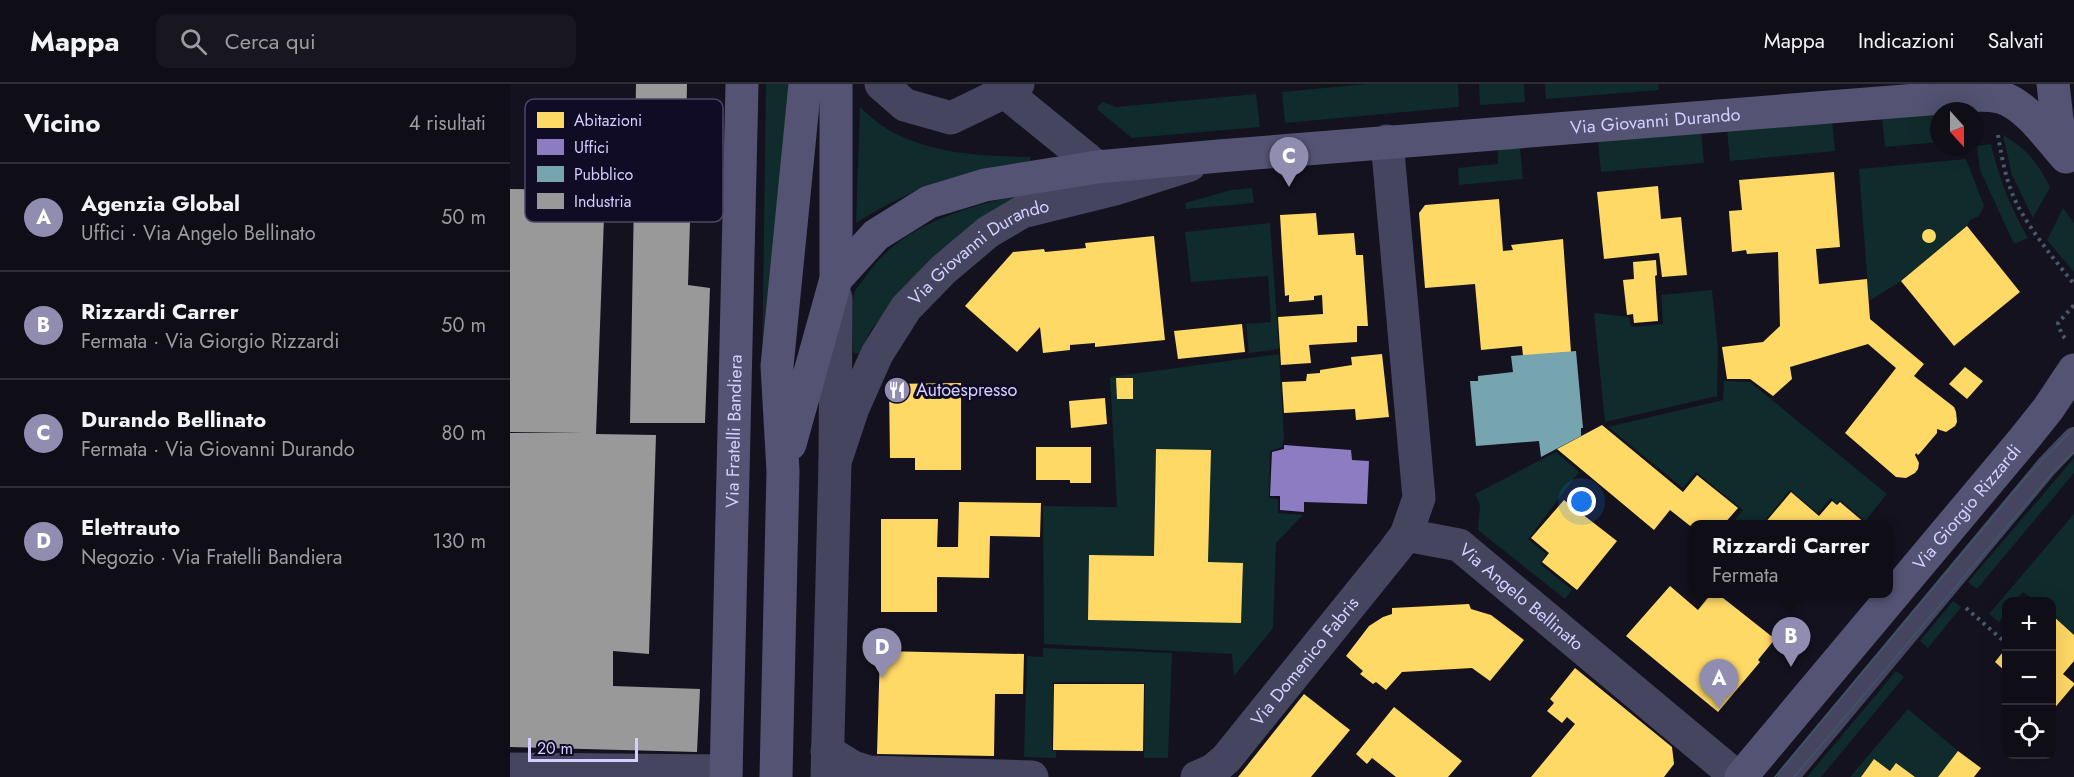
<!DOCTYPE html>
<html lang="it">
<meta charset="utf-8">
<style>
:root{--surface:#0f0e17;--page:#181720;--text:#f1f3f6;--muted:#9b9ca1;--line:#2f2e36;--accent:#918db1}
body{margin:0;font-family:Jost,sans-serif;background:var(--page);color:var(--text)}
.controls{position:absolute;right:18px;bottom:18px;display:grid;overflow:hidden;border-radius:12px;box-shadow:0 6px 24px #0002}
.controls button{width:54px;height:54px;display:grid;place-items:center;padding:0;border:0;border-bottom:2px solid var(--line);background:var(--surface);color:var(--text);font:30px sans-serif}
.compass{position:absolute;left:1420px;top:18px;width:54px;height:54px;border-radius:50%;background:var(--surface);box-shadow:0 6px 24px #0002;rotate:159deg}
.scale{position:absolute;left:18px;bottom:15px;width:110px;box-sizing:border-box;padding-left:6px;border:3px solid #d4cfff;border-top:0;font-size:16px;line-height:21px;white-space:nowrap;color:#d4cfff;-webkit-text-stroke:4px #100c25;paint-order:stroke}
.you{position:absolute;left:1072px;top:418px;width:21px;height:21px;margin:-15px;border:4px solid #fff;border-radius:50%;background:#1a73e8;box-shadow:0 0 0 9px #1a73e833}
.badge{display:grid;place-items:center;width:39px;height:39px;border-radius:50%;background:var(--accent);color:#fff;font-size:20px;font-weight:700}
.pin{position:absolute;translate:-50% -50px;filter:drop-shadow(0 2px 3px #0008)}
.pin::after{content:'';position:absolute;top:32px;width:21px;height:18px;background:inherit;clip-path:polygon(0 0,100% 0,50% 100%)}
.popup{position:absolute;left:1179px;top:436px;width:204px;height:78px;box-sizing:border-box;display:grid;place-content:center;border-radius:12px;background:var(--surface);filter:drop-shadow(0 2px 4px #0005);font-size:20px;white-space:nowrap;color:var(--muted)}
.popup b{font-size:22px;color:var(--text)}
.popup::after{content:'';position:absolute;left:50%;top:100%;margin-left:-12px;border:12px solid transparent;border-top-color:var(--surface)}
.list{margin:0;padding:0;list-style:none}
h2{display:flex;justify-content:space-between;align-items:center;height:78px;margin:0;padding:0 24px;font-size:26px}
h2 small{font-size:20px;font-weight:400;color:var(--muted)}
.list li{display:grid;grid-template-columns:39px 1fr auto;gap:18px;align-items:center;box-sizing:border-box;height:108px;padding:0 24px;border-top:2px solid var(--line)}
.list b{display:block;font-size:22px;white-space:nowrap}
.list p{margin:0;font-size:20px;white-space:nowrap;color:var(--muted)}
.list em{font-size:20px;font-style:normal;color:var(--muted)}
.icon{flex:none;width:33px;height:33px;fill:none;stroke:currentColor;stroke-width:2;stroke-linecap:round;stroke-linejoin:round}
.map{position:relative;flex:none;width:1564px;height:693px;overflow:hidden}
header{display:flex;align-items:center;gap:36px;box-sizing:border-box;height:84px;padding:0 30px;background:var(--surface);border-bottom:2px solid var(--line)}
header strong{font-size:28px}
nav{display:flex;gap:33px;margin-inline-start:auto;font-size:21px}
.search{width:420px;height:54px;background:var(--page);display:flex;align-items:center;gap:15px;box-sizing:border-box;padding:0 21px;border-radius:12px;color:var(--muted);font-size:22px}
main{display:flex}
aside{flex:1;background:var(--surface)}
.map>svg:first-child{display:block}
</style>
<header>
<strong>Mappa</strong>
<div class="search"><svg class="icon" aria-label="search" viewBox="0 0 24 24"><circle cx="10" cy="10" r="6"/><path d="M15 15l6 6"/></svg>Cerca qui</div>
<nav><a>Mappa</a><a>Indicazioni</a><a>Salvati</a></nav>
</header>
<main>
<aside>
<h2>Vicino<small>4 risultati</small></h2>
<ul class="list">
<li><span class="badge">A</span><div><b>Agenzia Global</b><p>Uffici · Via Angelo Bellinato</p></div><em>50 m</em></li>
<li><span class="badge">B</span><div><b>Rizzardi Carrer</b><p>Fermata · Via Giorgio Rizzardi</p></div><em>50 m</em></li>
<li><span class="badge">C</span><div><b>Durando Bellinato</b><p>Fermata · Via Giovanni Durando</p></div><em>80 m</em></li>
<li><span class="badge">D</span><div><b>Elettrauto</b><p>Negozio · Via Fratelli Bandiera</p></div><em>130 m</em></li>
</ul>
</aside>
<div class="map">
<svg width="1564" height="693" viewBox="0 0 1564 693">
<rect width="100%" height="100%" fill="#14121f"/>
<!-- green -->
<g fill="#0f2b2b" fill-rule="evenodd">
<path d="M256 0H280L252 291Z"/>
<path d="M857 0H948L949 23 775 39 772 8Z"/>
<path d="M969 0H1014L1015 18 970 21Z"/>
<path d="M1035 0H1148L1149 6 1036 15Z"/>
<path d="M746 10 750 43 622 54 588 26V22L593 18 606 23Z"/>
<path d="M350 23C357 29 364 36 371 41 414 70 471 72 520 73L521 79C449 87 408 101 346 139Z"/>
<path d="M1429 28V58L1375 63 1372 33Z"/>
<path d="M1322 36 1325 67 1220 77 1217 46Z"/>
<path d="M1191 48 1194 79 1091 88 1088 57Z"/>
<path d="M1493 51C1517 65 1527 78 1540 103L1523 134 1502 91Z"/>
<path d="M1481 60C1489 94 1500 123 1518 154L1504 160 1470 86 1467 62Z"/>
<path d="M1010 64 1013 95 949 101 948 84 988 80V66Z"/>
<path d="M1456 75 1474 122 1469 132 1460 136 1457 142 1391 197 1359 217 1349 85Z"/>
<path d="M742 104 744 119 676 125 675 119 721 106Z"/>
<path d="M526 107 381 221 361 246 349 269 345 270 343 267C343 254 341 217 345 207 348 202 353 196 356 192 394 136 465 121 526 107Z"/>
<path d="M1553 124 1564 139V188L1537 156Z"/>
<path d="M760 139 769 265 739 269 736 240 761 238 758 192 681 198 675 148Z"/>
<path d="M1202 206 1208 265 1207 312 1095 338 1084 229 1119 233 1121 243 1153 240 1151 211Z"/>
<path d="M769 270 774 354 772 363 760 367 759 414 768 415V429L793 431 766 459 763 544 724 592 722 570 534 560 533 422 607 423 600 293ZM646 366 700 367 698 478 733 480 731 539 578 536 579 471 644 472Z"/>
<path d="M1214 297 1240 298 1377 410 1355 437 1330 416 1327 420 1321 414 1308 429 1280 406 1252 440H1221L1233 426 1186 388 1173 404 1098 343 1213 316Z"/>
<path d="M1046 368 1069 388 1018 455 1036 470 1030 480 1062 506 1055 515 968 446 970 421 965 410Z"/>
<path d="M1564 374V389L1467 505 1458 498Z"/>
<path d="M1564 430V551L1542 531V518L1526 517 1513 508 1505 517 1496 518V528L1489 538 1479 530Z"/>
<path d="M1443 517 1451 523 1418 564 1410 557Z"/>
<path d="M533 564 662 569 658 674H634L635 599 543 598 542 667H546V674L514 673 517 572 533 573Z"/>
<path d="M1386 587 1394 593 1311 693H1297Z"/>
<path d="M1398 625 1448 667 1428 693H1405L1386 679 1380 687 1365 675 1351 693H1340Z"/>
</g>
<!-- homes -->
<g fill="#ffd966">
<path d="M1324 88 1330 163 1306 165 1309 200 1357 195 1360 235 1414 280 1404 292 1444 323 1446 328 1447 338 1445 342 1436 348 1427 345V349L1411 368 1408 371 1406 369 1405 371 1409 379 1408 385 1405 389 1396 394 1386 393 1335 349 1386 284 1358 260 1280 283 1282 295 1263 312 1240 295H1217L1212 263 1253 258 1270 242 1268 168 1237 170 1236 166 1222 168 1219 127 1232 126 1229 96Z"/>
<path d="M1148 102 1151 135 1171 133 1177 191 1152 193 1149 169 1094 175 1087 108Z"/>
<path d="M989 115 993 167 1003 166 1001 161 1053 155 1061 268 1013 272 1012 262 971 266 965 200 915 204 909 129 915 121Z"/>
<path d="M806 129 808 151 844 149 846 171H853L858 242H847V258L799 261 801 279 771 281 768 233 813 230 812 211 804 212V216L779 218V211L775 212 770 131Z"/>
<path d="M1457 142 1510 208 1444 262 1391 197Z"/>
<circle cx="1419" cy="152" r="7"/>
<path d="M644 152 655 256 585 263V259L560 261V266L533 269 530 243 507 268 455 222 503 168 534 165 535 168 576 164 575 159Z"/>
<path d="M1146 176 1147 191 1145 192 1148 237 1124 239 1123 230 1117 231 1113 196 1124 195 1123 178Z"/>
<path d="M732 240 735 268 668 275 664 247Z"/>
<path d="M872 270 879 333 846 336 845 325 774 329 772 298 796 297 797 290 810 289V286L842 281 841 273Z"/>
<path d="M1455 283 1473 297 1457 315 1439 300Z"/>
<path d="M606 294H623V315H607Z"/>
<path d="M451 299V386H405V374H380L379 300Z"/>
<path d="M595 314 597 340 561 344 559 317Z"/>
<path d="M1092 341 1173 408 1187 391 1228 424 1214 440H1184V445L1160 426 1144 446 1047 365Z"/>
<path d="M526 363H581V399H560V396H526Z"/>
<path d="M646 365 701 366 698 478 733 479 731 539 578 536 579 471 644 472Z"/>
<path d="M1281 408 1309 432 1322 417 1327 421 1330 418 1356 440H1254Z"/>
<path d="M1054 416 1107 457 1067 506 1032 478 1039 469 1021 454Z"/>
<path d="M449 418 531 419 530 453 480 452 479 494 427 493V528H371V435H428L427 463H448Z"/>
<path d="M1160 502 1188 526 1201 510H1208L1265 555 1248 576 1250 578 1208 628 1116 552Z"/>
<path d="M959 520 961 525 981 531 1014 556 980 597 962 584 892 588 876 606 866 598 863 600 850 590 853 587 836 572 859 542 873 533 882 530V524Z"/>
<path d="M1542 531 1564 551V577L1553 590 1564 599V601L1542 627Z"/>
<path d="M1496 564V588L1485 578Z"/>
<path d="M370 567 514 570 513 610H485L484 672 367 670Z"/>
<path d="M1065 584 1162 663 1164 680 1154 693H1021L1065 640 1057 633 1052 639 1037 627 1044 619 1040 615Z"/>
<path d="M544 600H634L633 667 543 666Z"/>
<path d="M794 610 840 646 801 693H728Z"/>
<path d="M884 623 952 677 938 693H886L862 674 857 680 846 670Z"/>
<path d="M1448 667 1471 684 1464 693H1428Z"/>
<path d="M1364 675 1380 687 1386 679 1405 693H1351Z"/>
</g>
<!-- offices -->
<path fill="#8e7cc3" d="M774 361 841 366 842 376 859 377 857 420 794 418V428L770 426V412H760L762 368 774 365Z"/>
<!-- public -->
<path fill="#76a5af" d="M1066 267 1073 344H1071V352L1031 373 1029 357 966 362 960 297H968V292L1003 288 1001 272Z"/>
<!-- industry -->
<g fill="#999">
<path d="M126 0H177L174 138H180L178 201 200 204 195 339H120Z"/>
<path d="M0 105 95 106 86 350 146 351 139 570 103 567V602L190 605 187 668 0 663V349H73L0 348Z"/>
</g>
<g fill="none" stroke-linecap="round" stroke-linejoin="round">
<!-- path -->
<g stroke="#47596a" stroke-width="4" stroke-dasharray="3 4.5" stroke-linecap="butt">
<path d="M1488 51C1492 76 1497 102 1509 124 1524 151 1544 175 1564 200"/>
<path d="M1555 254 1552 251 1548 239 1564 221"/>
<path d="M1456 524 1496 559"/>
</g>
<!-- lane -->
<path stroke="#464560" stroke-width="22" d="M1278 693 1537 382 1564 354"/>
<!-- street -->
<g stroke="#464560" stroke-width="33">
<path d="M371 0 395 21 441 34 495 8 508 0"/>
<path d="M489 0 495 8 587 83"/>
<path id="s1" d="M325 378 343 324 367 270 396 224 433 186 478 148 512 128 605 105 680 81"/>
<path id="s2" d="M896 451 949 461 1227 693"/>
<path d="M317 667 343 683 359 688 522 693"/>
<path d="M0 685 216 687"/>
<path d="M317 693 325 378 326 214"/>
<path id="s3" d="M687 693 703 686 716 675 884 467 896 451 909 414 877 57"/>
</g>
<!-- secondary -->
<g stroke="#545373" stroke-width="33">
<path d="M1543 0 1547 35 1555 69"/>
<path id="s4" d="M326 195 366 151 419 118 475 101 587 83 709 72 1456 12C1467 11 1479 11 1490 13 1517 21 1538 53 1556 73"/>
<path d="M280 360 326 195V0"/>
<path id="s5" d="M216 693 232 0"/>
<path d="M266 693 273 387 267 282 295 0"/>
<path id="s6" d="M1231 693 1514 355 1538 325 1564 286"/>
</g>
<!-- tram -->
<g stroke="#3f5669" stroke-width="1.5">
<path d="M1265 693 1517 392 1564 344"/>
<path d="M1284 693 1545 386 1564 368"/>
</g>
</g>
<!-- icons -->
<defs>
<symbol id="restaurant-disc" viewBox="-11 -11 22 22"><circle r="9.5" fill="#918db1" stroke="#100c25"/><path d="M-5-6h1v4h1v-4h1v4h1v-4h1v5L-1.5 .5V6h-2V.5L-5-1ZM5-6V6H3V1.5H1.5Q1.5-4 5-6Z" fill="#fff"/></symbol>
</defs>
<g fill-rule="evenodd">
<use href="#restaurant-disc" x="372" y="291" width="30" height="30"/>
</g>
<g text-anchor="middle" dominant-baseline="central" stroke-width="6" stroke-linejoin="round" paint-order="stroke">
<!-- street labels -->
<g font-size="18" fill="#d4cfff" stroke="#100c25">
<text stroke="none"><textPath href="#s4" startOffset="854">Via Giovanni Durando</textPath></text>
<text stroke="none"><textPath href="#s1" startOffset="264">Via Giovanni Durando</textPath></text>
<text stroke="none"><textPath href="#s5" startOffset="346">Via Fratelli Bandiera</textPath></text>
<text stroke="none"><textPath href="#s6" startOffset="352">Via Giorgio Rizzardi</textPath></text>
<text stroke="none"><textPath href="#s2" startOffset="135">Via Angelo Bellinato</textPath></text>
<text stroke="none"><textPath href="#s3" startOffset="160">Via Domenico Fabris</textPath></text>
</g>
<!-- poi labels -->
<g font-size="18" fill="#d4cfff" stroke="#100c25" text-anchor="start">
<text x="406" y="306">Autoespresso</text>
</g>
</g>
<!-- legend -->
<rect x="15" y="15" width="198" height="123" rx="9" fill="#100c25" stroke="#4b4666" stroke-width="1.5"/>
<rect x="27" y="28" width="27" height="16" fill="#ffd966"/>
<rect x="27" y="55" width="27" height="16" fill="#8e7cc3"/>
<rect x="27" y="82" width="27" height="16" fill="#76a5af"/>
<rect x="27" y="109" width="27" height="16" fill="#999"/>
<g font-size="16" fill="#d4cfff">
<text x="64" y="42">Abitazioni</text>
<text x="64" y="69">Uffici</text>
<text x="64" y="96">Pubblico</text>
<text x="64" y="123">Industria</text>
</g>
</svg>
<div class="controls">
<button>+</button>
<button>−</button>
<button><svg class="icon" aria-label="locate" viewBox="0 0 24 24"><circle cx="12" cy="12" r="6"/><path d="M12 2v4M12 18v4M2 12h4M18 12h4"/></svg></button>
</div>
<svg class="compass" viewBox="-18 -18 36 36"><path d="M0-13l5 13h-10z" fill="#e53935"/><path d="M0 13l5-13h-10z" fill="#9b9ca1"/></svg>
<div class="scale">20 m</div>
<div class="you"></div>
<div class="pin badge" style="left:1209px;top:625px">A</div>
<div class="pin badge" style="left:1281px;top:583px">B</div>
<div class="popup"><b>Rizzardi Carrer</b>Fermata</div>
<div class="pin badge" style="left:779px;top:103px">C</div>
<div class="pin badge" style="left:372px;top:594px">D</div>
</div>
</main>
